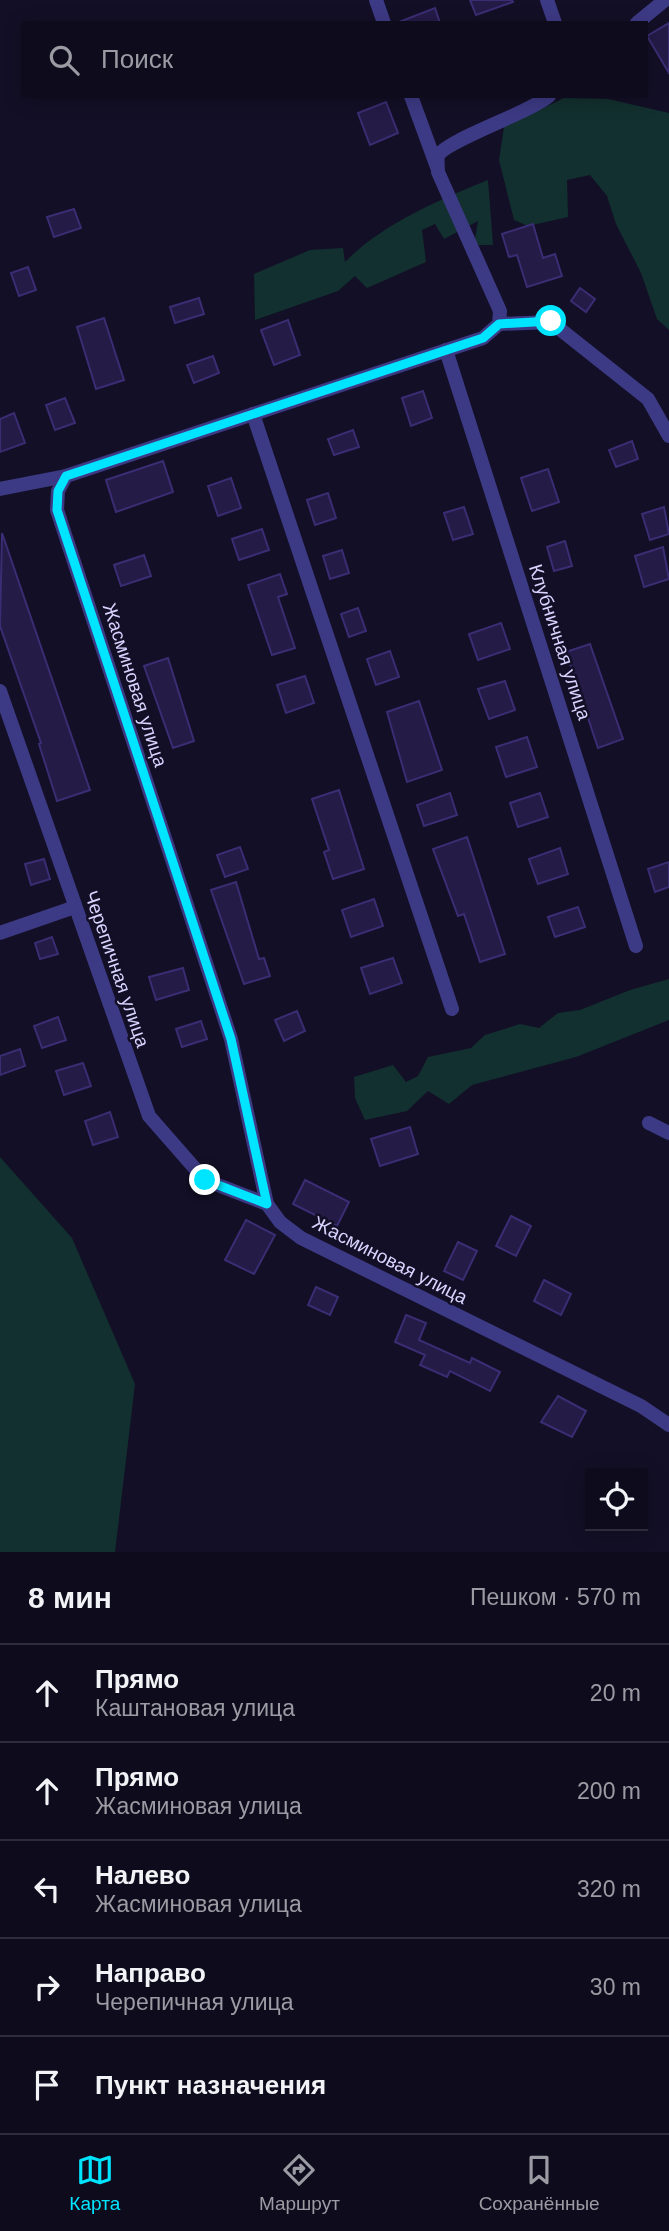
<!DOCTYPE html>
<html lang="ru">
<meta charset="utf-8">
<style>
:root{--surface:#0e0b1c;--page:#1c1929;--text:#f1f3f6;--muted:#9b9ba3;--line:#2e2b3b;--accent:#00e5ff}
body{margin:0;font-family:Helvetica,sans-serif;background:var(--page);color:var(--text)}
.controls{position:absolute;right:21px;bottom:21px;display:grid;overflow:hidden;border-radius:0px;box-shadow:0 4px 18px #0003}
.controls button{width:63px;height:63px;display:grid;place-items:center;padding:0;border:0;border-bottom:2px solid var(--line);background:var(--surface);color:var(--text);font:35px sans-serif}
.stop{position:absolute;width:21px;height:21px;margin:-16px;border:5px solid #00e5ff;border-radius:50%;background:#fff}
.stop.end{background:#00e5ff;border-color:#fff;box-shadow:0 2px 7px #0008}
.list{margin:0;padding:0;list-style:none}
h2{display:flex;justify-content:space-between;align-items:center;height:91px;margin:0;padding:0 28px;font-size:30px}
h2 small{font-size:23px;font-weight:400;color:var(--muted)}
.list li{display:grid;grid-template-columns:46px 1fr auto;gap:21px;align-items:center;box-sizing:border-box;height:98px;padding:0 28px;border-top:2px solid var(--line)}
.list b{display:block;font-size:26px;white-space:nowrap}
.list p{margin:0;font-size:23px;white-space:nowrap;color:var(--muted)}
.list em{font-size:23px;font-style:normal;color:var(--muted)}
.icon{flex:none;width:38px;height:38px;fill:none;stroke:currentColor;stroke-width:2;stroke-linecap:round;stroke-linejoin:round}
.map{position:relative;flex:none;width:669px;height:1552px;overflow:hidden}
.search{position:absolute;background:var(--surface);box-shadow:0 4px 18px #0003;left:21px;right:21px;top:21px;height:77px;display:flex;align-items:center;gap:18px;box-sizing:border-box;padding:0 24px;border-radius:0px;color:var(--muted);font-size:26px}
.sheet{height:581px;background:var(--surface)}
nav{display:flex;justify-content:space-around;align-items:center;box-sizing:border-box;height:98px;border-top:2px solid var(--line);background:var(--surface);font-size:19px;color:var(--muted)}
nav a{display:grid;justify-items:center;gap:4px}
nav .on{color:var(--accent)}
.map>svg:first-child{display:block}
</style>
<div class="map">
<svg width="669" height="1552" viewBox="0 0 669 1552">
<rect width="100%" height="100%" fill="#130f26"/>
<!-- green -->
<g fill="#12302f">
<path d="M564 98 608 99 669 113V330L657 319 641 273 616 224 607 196 590 175 567 180 568 217 528 226 514 220 499 160 504 127Z"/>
<path d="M488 180 493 245H474L478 221 444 239 435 224 422 230 426 262 367 288 355 276 338 291 255 320 254 274 310 250 343 248 345 262C382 224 439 200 488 180Z"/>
<path d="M669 979V1020L576 1057 472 1085 449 1104 428 1091 407 1111 365 1120 355 1098 354 1077 393 1065 406 1082 418 1076 428 1057 471 1048 485 1035 520 1024 539 1028 558 1013 580 1010 630 990Z"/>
<path d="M0 1157 72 1238 135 1384 115 1552H0Z"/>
</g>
<!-- building -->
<g fill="#241b47" stroke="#3b2d73" stroke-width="2">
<path d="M470 0H512L513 2 476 15Z"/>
<path d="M435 8 440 23H399V22Z"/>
<path d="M669 23V73L647 36Z"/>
<path d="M386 102 398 133 370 145 358 113Z"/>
<path d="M74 209 81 228 54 237 47 217Z"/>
<path d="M533 224 543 258 555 254 562 276 527 287 517 255 509 257 502 234Z"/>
<path d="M28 267 36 290 19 296 11 273Z"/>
<path d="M580 288 595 299 586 312 571 301Z"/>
<path d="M199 298 204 314 175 323 170 307Z"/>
<path d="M104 318 124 380 96 389 77 327Z"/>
<path d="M288 320 300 355 274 365 261 330Z"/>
<path d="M213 356 219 373 194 383 187 365Z"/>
<path d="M423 391 432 418 411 426 402 398Z"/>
<path d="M65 398 75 423 55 430 46 405Z"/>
<path d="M14 413 25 443 0 452V419Z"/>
<path d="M353 430 359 447 334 455 328 439Z"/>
<path d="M632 441 638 459 616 467 609 450Z"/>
<path d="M163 461 173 492 116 512 106 480Z"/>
<path d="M548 469 559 502 532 511 521 478Z"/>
<path d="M231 478 241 508 218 516 208 486Z"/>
<path d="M328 493 336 518 315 525 307 500Z"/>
<path d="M464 507 473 534 453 540 444 513Z"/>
<path d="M664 507 669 534 650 540 642 514Z"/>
<path d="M262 529 269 550 239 560 232 539Z"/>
<path d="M2 533 90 790 57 801 39 744 41 743 0 626Z"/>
<path d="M565 541 572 566 554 571 547 547Z"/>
<path d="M663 547 669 579 644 587 635 556Z"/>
<path d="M342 550 349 573 330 579 323 556Z"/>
<path d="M144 555 151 576 121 586 114 565Z"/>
<path d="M280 574 287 594 278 597 295 648 272 655 248 585Z"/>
<path d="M358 608 366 631 349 637 341 614Z"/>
<path d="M501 623 510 649 478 660 469 634Z"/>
<path d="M590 644 623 739 598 748 566 652Z"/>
<path d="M390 651 399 677 376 685 367 659Z"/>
<path d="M168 658 194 741 173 748 144 666Z"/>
<path d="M305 676 314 703 286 713 277 685Z"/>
<path d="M505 681 515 710 489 719 478 689Z"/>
<path d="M419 701 442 770 407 782 387 712Z"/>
<path d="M527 737 537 767 506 777 496 747Z"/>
<path d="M339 790 364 869 333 879 324 852 329 850 312 799Z"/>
<path d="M450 793 457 815 424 826 417 805Z"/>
<path d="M540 793 548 817 518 827 510 803Z"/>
<path d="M467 837 505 954 480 962 464 914 458 916 433 849Z"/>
<path d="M240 847 248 869 225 877 217 855Z"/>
<path d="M560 848 568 874 538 884 529 859Z"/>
<path d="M44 859 50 879 31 885 25 864Z"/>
<path d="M669 862V887L655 892 648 869Z"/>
<path d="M236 882 259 959 264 958 270 976 244 984 211 890Z"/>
<path d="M374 899 383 926 351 937 342 910Z"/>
<path d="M578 907 585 927 555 937 548 917Z"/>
<path d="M52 937 58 954 40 959 35 943Z"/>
<path d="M393 958 402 983 370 994 361 968Z"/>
<path d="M183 968 189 990 156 1000 149 977Z"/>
<path d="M297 1011 305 1031 284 1041 275 1020Z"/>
<path d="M58 1017 66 1040 42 1048 34 1026Z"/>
<path d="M201 1021 207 1039 182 1047 176 1029Z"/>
<path d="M20 1049 25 1066 0 1075V1056Z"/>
<path d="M83 1063 91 1086 64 1095 56 1071Z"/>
<path d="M110 1112 118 1137 93 1145 85 1121Z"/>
<path d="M410 1127 418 1154 380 1166 371 1139Z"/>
<path d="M305 1180 349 1202 337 1226 293 1204Z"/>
<path d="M511 1216 531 1226 516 1256 496 1246Z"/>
<path d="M246 1220 275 1235 254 1274 225 1260Z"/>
<path d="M458 1242 477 1251 463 1280 444 1271Z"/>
<path d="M544 1280 571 1294 561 1315 534 1301Z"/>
<path d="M316 1287 338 1297 330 1315 308 1305Z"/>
<path d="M406 1315 426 1323 419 1340 470 1363 472 1358 500 1372 490 1391 450 1371 447 1377 420 1365 425 1355 395 1342Z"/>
<path d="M558 1396 586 1411 572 1437 541 1422Z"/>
</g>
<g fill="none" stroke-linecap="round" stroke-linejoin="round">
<!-- street -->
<g stroke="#3d3a85" stroke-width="14">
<path d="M376 0 384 23"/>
<path d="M547 0 555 23"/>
<path d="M637 23 665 0"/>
<path d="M411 96 437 167"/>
<path d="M549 96C529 113 444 141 438 156 437 160 438 168 438 172L500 311 499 324 483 338 66 476 58 491 57 510 231 1039 267 1204 280 1222 301 1238 641 1406 669 1425"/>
<path d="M499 324 551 322 648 399 669 436"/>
<path d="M446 350 636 946"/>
<path d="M253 414 452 1009"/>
<path d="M0 489 66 476"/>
<path d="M0 691 149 1116 205 1180 267 1204"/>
<path d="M0 933 75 907"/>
<path d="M649 1123 669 1133"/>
</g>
</g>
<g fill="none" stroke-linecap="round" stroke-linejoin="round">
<!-- route -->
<path stroke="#00e5ff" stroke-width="9" d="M205 1180 267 1204 231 1039 57 510 58 491 66 476 483 338 499 324 551 321"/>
</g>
<g text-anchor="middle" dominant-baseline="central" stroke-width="5" stroke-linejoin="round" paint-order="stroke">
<!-- street labels -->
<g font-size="19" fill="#d9d4ff" stroke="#130f26">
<text transform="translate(560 642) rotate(72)">Клубничная улица</text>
<text transform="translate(135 685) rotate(72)">Жасминовая улица</text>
<text transform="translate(117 969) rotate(71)">Черепичная улица</text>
<text transform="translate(390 1260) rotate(27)">Жасминовая улица</text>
</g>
</g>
</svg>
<div class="controls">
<button><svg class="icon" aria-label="locate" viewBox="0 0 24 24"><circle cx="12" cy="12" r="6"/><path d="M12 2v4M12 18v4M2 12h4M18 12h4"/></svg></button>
</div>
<div class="stop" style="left:551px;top:321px"></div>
<div class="stop end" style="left:205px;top:1180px"></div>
<div class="search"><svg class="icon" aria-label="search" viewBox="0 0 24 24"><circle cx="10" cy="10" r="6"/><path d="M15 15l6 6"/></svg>Поиск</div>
</div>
<section class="sheet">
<h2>8 мин<small>Пешком · 570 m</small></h2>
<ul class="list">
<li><svg class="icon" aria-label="ahead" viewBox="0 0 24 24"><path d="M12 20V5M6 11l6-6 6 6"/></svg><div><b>Прямо</b><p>Каштановая улица</p></div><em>20 m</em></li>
<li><svg class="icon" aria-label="ahead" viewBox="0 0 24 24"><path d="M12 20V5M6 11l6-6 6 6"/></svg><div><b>Прямо</b><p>Жасминовая улица</p></div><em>200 m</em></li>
<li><svg class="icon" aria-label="left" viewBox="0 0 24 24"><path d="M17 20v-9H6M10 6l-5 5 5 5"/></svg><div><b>Налево</b><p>Жасминовая улица</p></div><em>320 m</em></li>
<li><svg class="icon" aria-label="right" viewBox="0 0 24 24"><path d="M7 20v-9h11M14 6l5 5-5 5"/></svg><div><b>Направо</b><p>Черепичная улица</p></div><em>30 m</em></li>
<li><svg class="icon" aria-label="arrive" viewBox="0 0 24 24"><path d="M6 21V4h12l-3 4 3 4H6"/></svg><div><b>Пункт назначения</b></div></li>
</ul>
</section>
<nav>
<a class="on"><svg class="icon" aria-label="map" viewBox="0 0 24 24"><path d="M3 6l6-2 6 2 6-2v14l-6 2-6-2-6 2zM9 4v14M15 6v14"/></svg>Карта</a>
<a><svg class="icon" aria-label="directions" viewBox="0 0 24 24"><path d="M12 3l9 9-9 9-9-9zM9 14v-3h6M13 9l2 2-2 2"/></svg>Маршрут</a>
<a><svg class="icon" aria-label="saved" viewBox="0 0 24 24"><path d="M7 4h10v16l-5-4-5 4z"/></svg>Сохранённые</a>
</nav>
